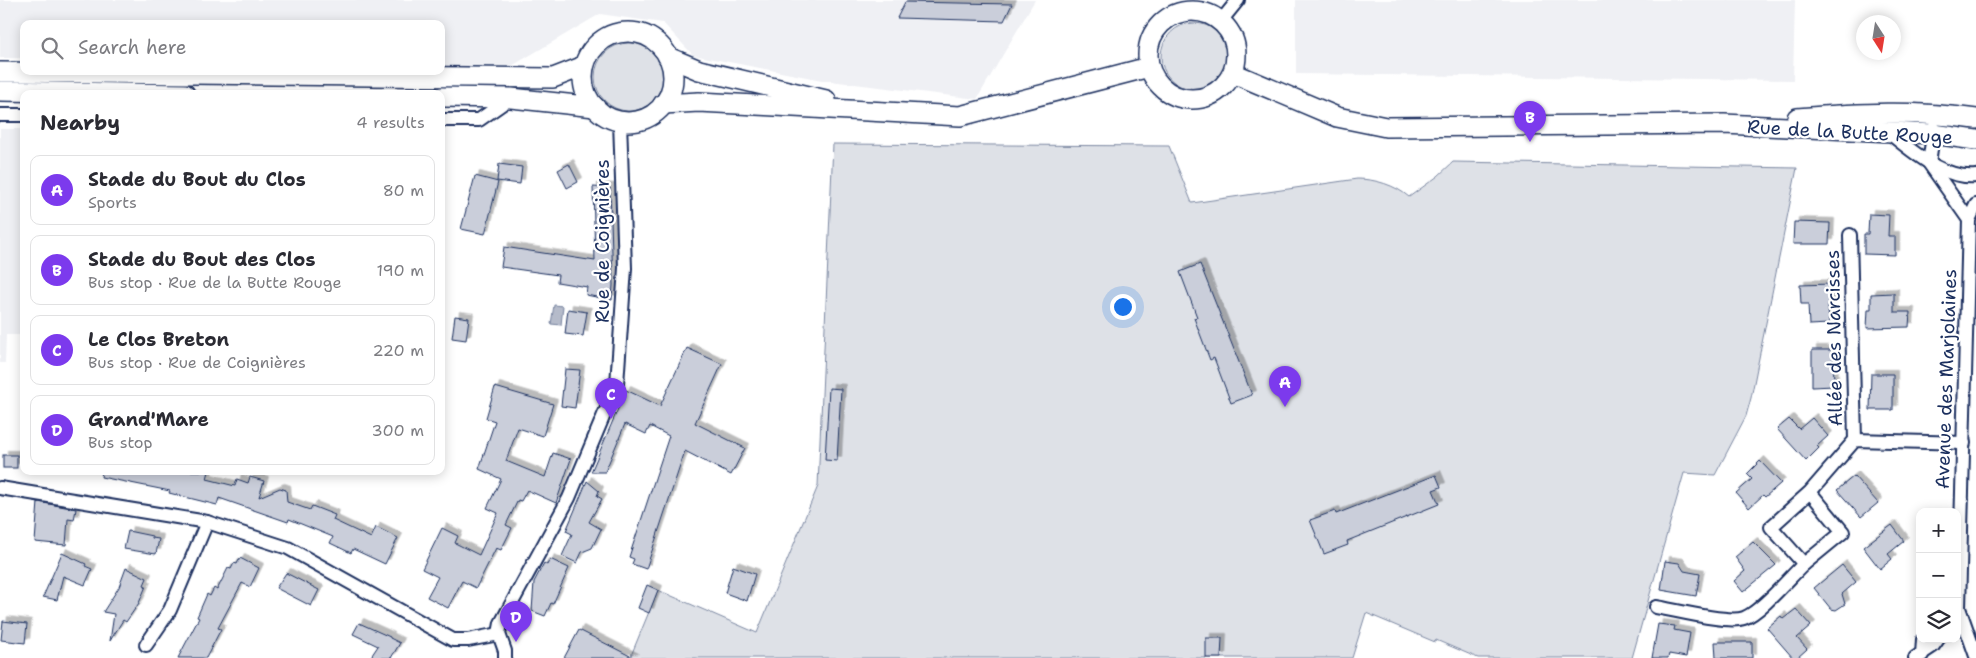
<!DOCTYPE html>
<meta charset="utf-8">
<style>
:root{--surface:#fff;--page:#f2f2f3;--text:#2b2b33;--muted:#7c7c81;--line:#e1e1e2;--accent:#7c3aed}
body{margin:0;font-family:"Shantell Sans",sans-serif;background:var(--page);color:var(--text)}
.controls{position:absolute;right:15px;bottom:15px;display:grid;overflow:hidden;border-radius:10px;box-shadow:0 2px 12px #0003}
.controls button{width:45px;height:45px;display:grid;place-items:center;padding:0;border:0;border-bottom:1px solid var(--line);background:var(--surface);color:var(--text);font:25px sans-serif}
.compass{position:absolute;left:1856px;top:15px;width:45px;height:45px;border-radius:50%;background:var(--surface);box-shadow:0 2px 12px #0003;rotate:168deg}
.you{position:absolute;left:1122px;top:306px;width:18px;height:18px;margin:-12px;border:4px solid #fff;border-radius:50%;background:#1a73e8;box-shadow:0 0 0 8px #1a73e833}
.badge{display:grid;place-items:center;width:32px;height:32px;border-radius:50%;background:var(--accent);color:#fff;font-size:16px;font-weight:700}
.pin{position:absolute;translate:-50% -41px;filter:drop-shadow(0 1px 2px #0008)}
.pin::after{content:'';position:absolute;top:26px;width:18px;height:15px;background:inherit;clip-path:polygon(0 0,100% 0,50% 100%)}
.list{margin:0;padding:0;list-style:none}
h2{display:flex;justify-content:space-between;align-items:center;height:65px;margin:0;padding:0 20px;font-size:21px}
h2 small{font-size:16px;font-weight:400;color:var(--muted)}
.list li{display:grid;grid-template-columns:32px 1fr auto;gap:15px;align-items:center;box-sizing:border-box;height:70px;margin:0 10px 10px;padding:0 10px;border:1px solid var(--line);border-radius:10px}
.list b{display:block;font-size:19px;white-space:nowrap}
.list p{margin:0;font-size:16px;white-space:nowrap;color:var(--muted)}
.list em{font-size:16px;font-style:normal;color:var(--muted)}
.icon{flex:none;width:28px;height:28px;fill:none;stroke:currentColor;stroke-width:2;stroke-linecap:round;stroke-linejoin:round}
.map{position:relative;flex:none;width:1976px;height:658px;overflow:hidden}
.search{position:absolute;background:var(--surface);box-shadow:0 2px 12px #0003;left:20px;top:20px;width:425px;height:55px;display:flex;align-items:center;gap:12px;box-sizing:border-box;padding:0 18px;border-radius:10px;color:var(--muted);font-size:19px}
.panel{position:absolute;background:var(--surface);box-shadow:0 2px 12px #0003;left:20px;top:90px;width:425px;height:385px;border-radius:10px}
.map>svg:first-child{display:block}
</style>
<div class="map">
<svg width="1976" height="658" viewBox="0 0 1976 658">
<defs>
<filter id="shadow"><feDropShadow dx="4.5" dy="-4.5" stdDeviation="0" flood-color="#0004"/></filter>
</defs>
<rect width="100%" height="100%" fill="#fff"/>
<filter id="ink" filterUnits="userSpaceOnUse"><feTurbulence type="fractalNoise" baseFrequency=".02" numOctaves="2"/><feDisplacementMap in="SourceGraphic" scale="10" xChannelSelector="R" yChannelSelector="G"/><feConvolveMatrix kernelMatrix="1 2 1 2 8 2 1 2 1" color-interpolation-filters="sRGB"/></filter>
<g filter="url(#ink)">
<!-- built -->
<g fill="#eff0f4">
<path d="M0 0H1035L977 99 822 80 693 55 663 23 600 14 505 70 441 68V24H24V58H0Z"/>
<path d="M1296 0H1795L1793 80 1296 74Z"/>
<path d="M0 129H24V335H6L5 363H0Z"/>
</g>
<!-- green -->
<g fill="#dee1e7" stroke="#7c88a2">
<circle cx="1194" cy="56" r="33"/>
<circle cx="629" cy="77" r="34"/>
<path d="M833 144 1169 146 1192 203 1357 179C1375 179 1395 185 1409 197L1438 176 1453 162 1797 168 1751 398 1746 416 1715 475 1684 473 1632 658H1478L1436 640 1435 642 1366 613 1352 658H630L658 590 757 633 818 486Z"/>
</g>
<!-- water -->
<path fill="#b5bbca" stroke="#77839f" d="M554 305 563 306 561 325 551 324Z"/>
<!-- building -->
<g fill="#caceda" stroke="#1b2f5e" filter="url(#shadow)">
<path d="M905 2 1012 4 1004 21 897 18Z"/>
<path d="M499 164 522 167 520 184 497 181Z"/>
<path d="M569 164 578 182 567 188 558 170Z"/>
<path d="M475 176 498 182 485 234 461 229Z"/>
<path d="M593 187 610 188 613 285 612 300 586 295 587 287 557 282 558 275 501 267 504 247 595 261Z"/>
<path d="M1869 214 1889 215 1888 236H1895V255L1864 254V234H1868Z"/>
<path d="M1794 222 1830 223 1829 244H1793Z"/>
<path d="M1200 264 1252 395 1231 403 1214 358 1210 360 1194 318 1197 317 1180 272Z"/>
<path d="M1831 284V305H1828L1829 324 1809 325 1808 304H1801L1800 285Z"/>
<path d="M1894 293V312H1910L1909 327 1867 328 1868 309H1871V294Z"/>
<path d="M568 309 587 312 583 336 565 334Z"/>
<path d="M455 316 469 318 466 340 452 338Z"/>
<path d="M687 348 722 364 695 423 745 448 731 475 685 451 646 569 632 564 634 559 629 557 669 436 650 426 646 434 625 424 605 472H591L626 390 660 406Z"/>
<path d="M1812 350H1833L1834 386 1812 387Z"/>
<path d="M565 369 580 370 575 408 561 406Z"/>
<path d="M1871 374H1893V410H1870Z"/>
<path d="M495 387 553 404 543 436 518 428 506 461 545 477 553 453 571 459 556 503 527 490 521 501 518 500 506 525 512 528 501 550 496 548 476 588 462 581 448 608 427 597 438 577 422 569 442 528 458 536 455 543 479 555 498 513 487 508 501 479 479 469 495 421 486 418Z"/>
<path d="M829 388 841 389 837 461 825 460Z"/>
<path d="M1812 418 1828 436 1817 446 1819 448 1806 461 1777 429 1789 419 1799 429Z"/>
<rect x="3" y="455" width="14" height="13"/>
<path d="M1760 461 1781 483 1765 497 1763 495 1749 508 1736 493 1752 479 1747 474Z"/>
<path d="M102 471H209L207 479 235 486 237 479 248 483 250 477 264 481 259 497 280 488 286 490 287 502 310 510 312 506 335 515 333 520 371 538 376 527 398 538 385 564 353 549 351 553 330 543 333 537 289 519 288 522 219 498 217 505 169 493 170 491 101 477Z"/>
<path d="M1436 475 1441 487 1433 490 1439 504 1347 541 1348 545 1324 554 1310 520 1335 511 1336 514Z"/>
<path d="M1854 476 1878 503 1861 517 1837 490Z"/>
<path d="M587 481 599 491 597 496 602 499 589 522 601 529 592 548 582 552 577 563 562 556 572 534 566 531Z"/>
<path d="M38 502 76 509 74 520 68 519 66 545 35 542Z"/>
<path d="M1892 525 1904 541 1888 554 1892 559 1880 569 1863 547Z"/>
<path d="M128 531 152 536V538L159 539 156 554 124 549Z"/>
<path d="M1753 542 1776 565 1743 592 1734 581 1745 571 1735 557Z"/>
<path d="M62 553 86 564 85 566 92 569 85 585 63 576 57 600 43 597Z"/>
<path d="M240 558 259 568 250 587 242 583 218 628 221 629 206 658H178L199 618 197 617 207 594 210 596 214 588 217 590 228 568 231 569 234 563 237 564Z"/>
<path d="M550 559 569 568 553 604 551 603 545 616 532 611 534 582 544 563 547 565Z"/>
<path d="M1665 561 1679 563 1684 571 1700 574 1696 596 1661 590Z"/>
<path d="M1842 565 1856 582 1842 594 1845 604 1836 610 1831 609 1814 588Z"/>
<path d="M733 566 755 574 747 601 725 593Z"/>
<path d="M126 568 147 578 144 585 146 586 139 603 126 622 123 620 110 641 114 614 103 612 119 587Z"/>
<path d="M286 573 319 590 311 606 276 588Z"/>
<path d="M647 585 658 590 649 613 638 608Z"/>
<path d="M1796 609 1811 626 1797 638 1807 649 1797 658H1793L1767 628 1781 616 1783 619Z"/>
<path d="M3 621 27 624 25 643 1 640Z"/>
<path d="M359 623 390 637V638L400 643 391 658H370L378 646 353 634Z"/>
<path d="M1658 624 1675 626 1674 630 1690 633 1686 657 1669 654 1668 658H1652Z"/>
<path d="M579 630 634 658H564Z"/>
<path d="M1206 638H1222L1221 658H1206Z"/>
<path d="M1715 642H1752V658H1716Z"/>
</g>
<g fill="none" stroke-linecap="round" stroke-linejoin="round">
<defs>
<g id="street">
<path d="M1221 21 1238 0"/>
<path d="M0 115H24"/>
<path d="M441 120H479L509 99"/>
<path d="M1934 128 1929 163 1969 220"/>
<path d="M1889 133C1914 152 1942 179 1976 176"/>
<path d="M1976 205 1969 220 1959 608 1976 656"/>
<path d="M1850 235 1855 440"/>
<path d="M0 488 207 522 288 548 453 640H468L499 634"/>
<path d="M1810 492 1843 532 1804 564 1771 527 1810 492 1855 440 1964 443"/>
<path d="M1656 607C1675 610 1728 624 1744 618 1761 612 1790 577 1804 564"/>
<path d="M499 634 501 623 569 498 617 384 625 268 620 121"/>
<path d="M499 634 505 651V658"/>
<path d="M146 645 170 610 207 522"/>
<path d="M1922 655 1923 639"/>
<path d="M1915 658 1933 646 1938 639"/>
</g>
<g id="secondary">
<circle cx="1192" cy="55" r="44"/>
<circle cx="628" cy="77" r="45"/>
<path d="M668 57 699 70 826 100"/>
<path d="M0 72 553 78 584 66"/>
<path d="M1233 73 1337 117 1386 127 1724 124 1933 134 1976 140"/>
<path d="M0 91 185 94"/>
<path d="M441 97 511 98 595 107"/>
<path d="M663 104 699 102 960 116 1149 67"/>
<path d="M1797 118C1859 113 1915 110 1976 119"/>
</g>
</defs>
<!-- street casing -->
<use href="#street" stroke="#1b2f5e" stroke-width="16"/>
<!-- secondary casing -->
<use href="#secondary" stroke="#1b2f5e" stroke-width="22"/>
<!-- street -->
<use href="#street" stroke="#fff" stroke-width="12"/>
<!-- secondary -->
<use href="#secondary" stroke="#fff" stroke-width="19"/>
</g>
</g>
<g text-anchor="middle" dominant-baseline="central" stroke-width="4.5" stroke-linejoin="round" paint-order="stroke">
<!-- street labels -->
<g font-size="19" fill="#1b2f5e" stroke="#fff">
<text transform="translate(1850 132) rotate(3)">Rue de la Butte Rouge</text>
<text transform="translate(602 241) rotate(-90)">Rue de Coignières</text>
<text transform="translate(1834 338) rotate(-91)">Allée des Narcisses</text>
<text transform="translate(1946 379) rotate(-88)">Avenue des Marjolaines</text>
</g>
</g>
</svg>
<div class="controls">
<button>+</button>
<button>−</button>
<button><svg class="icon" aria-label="layers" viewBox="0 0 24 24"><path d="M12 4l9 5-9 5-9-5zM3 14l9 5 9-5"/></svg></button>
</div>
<svg class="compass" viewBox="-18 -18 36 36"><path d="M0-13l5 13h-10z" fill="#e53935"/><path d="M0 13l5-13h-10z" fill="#7c7c81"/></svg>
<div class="you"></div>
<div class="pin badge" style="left:1285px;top:407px">A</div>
<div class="pin badge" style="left:1530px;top:142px">B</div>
<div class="pin badge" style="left:611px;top:419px">C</div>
<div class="pin badge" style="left:516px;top:642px">D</div>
<div class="search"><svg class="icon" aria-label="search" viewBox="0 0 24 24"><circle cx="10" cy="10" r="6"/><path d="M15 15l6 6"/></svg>Search here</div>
<section class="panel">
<h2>Nearby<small>4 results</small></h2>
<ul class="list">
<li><span class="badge">A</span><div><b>Stade du Bout du Clos</b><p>Sports</p></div><em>80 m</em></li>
<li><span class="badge">B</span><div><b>Stade du Bout des Clos</b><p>Bus stop · Rue de la Butte Rouge</p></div><em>190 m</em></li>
<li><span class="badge">C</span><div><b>Le Clos Breton</b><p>Bus stop · Rue de Coignières</p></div><em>220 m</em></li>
<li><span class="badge">D</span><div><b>Grand'Mare</b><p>Bus stop</p></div><em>300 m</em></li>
</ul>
</section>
</div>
